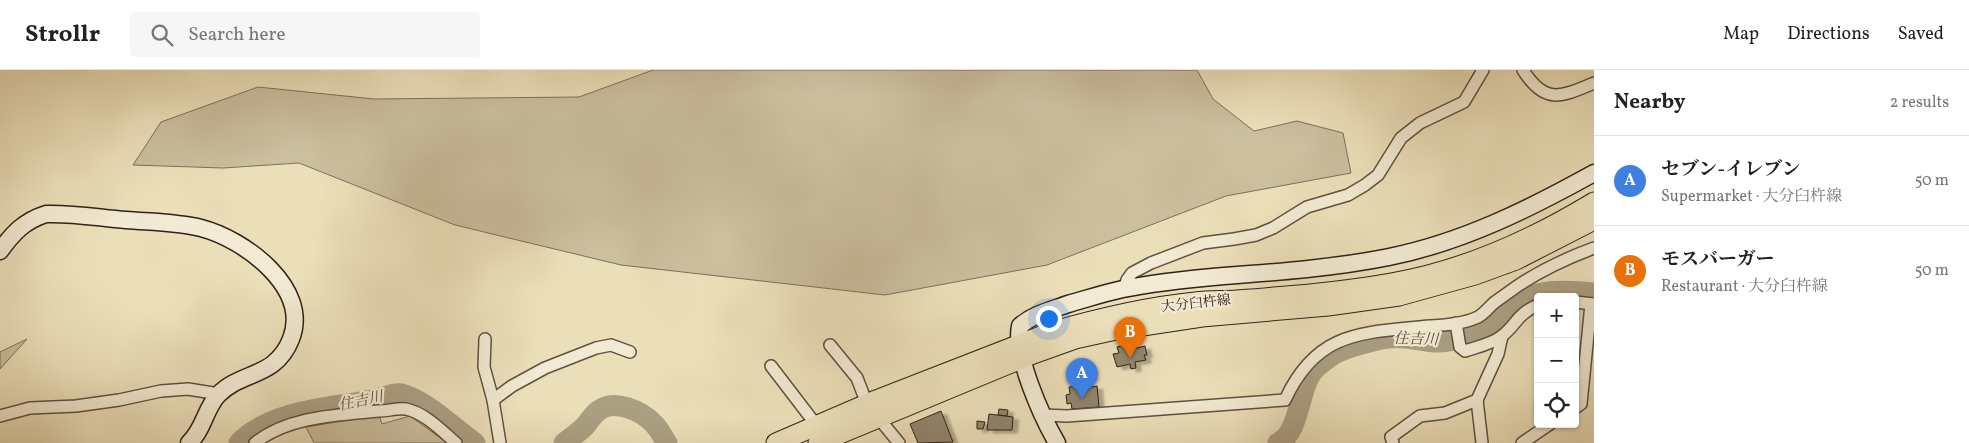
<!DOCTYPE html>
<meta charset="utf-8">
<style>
:root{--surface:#fff;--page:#f6f6f6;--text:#222;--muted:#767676;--line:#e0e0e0;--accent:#8f2418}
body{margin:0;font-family:Vollkorn,"Noto Serif JP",serif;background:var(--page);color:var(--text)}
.controls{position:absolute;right:15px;bottom:15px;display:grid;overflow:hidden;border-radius:5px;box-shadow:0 1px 4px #0004}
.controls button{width:45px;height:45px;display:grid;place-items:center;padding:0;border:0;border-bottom:1px solid var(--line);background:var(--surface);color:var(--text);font:25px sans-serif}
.you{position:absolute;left:1048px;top:248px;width:18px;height:18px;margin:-12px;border:4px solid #fff;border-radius:50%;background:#1a73e8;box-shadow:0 0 0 8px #1a73e833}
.badge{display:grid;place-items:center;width:32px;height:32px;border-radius:50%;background:var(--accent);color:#fff;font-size:16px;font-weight:700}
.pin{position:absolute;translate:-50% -41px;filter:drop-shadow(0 1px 2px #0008)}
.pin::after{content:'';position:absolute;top:26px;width:18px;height:15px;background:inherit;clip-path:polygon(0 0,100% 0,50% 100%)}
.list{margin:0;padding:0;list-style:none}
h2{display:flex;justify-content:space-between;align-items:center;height:65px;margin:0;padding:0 20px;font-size:21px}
h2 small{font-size:16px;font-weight:400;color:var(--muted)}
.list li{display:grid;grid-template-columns:32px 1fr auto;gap:15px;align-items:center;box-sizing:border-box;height:90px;padding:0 20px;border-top:1px solid var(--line)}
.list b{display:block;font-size:19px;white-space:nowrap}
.list p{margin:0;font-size:16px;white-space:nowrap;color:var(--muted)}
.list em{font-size:16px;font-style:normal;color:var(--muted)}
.icon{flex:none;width:28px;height:28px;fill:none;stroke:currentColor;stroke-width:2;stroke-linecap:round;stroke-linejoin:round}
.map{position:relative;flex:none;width:1594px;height:373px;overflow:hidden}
header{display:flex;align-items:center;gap:30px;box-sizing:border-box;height:70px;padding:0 25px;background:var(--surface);border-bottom:1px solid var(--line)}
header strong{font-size:24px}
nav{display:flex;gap:28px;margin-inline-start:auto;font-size:18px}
.search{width:350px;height:45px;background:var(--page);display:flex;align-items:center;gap:12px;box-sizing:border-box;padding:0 18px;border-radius:5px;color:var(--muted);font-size:19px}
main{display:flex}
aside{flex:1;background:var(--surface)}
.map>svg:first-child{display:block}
</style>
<header>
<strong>Strollr</strong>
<div class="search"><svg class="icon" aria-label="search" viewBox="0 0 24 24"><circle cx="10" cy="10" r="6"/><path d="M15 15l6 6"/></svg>Search here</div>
<nav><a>Map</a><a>Directions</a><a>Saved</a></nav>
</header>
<main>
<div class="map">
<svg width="1594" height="373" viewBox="0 0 1594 373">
<defs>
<filter id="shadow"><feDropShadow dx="5.5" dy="3" stdDeviation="1" flood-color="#0004"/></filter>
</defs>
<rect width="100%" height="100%" fill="#ebdfb9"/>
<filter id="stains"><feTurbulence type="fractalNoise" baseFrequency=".004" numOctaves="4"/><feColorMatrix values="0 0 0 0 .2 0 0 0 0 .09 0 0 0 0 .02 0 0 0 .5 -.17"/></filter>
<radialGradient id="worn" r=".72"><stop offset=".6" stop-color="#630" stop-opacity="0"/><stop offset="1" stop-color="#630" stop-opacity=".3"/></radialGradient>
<!-- green -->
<g fill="#cbbf9e" stroke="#7e705b">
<path d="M653 0H1197L1213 29 1254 61 1297 51 1343 63 1351 103 1226 126 1047 195 885 225 621 195 455 155 299 93 223 98 133 95 161 52 258 17 374 29 579 27Z"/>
<path d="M27 269 0 299V282Z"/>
<path d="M379 345 382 354 410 346 447 373H314L306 357Z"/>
</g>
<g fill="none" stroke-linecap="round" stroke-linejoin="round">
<!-- river -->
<g stroke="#ab9f82" stroke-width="21">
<path d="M239 373C271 340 329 338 372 330 381 329 394 322 402 324 429 332 452 357 475 373"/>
<path d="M564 373C571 368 579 362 585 356 589 351 593 345 598 341 614 328 642 341 654 354 659 359 663 367 667 373"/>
<path d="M1278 373C1302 362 1297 314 1317 297 1323 292 1331 285 1338 282 1350 277 1377 269 1389 268 1404 266 1420 271 1435 272 1446 272 1461 269 1472 266 1490 262 1497 249 1511 237 1534 218 1566 220 1594 223"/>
</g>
</g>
<!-- building -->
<g fill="#91846c" stroke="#302218" filter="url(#shadow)">
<path d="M1130 273 1132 279 1145 276 1147 285H1144L1146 290 1135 292 1136 298 1131 299 1130 294 1117 297 1113 284 1119 283 1117 277Z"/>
<path d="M1092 315V317L1097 316 1099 337 1072 339 1071 333 1067 334 1066 325 1070 324 1069 317Z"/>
<path d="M999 339 1008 340 1007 346 998 345Z"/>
<path d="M941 341 953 372 918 373 910 354Z"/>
<path d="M989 344 1013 347 1012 360H987Z"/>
<path d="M977 351 985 352 983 359H977Z"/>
</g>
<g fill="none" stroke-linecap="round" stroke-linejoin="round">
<defs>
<g id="street">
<path d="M1523 0C1545 35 1561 27 1594 13"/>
<path d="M1124 219 1127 210 1132 203 1151 193 1203 173 1234 169 1256 165 1273 158 1307 137 1348 125 1365 115 1378 105 1401 68 1420 53 1464 32 1483 0"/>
<path d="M1575 232 1594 234"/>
<path d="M1456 253 1460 277 1465 281C1477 277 1492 274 1502 266 1517 254 1517 244 1538 235"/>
<path d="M485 269 484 297 493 330 500 373"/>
<path d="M830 275 857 308 867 334 899 373"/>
<path d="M771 296 817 356"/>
<path d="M493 330 512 316 545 298 596 278 611 275 630 282"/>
<path d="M1477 330 1482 373"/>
<path d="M1575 338 1581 334 1591 234"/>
<path d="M1043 345 1067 346 1285 330C1317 260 1363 263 1430 256 1445 255 1463 254 1478 247 1484 244 1489 237 1495 232 1502 227 1509 222 1516 217 1541 200 1567 188 1594 178"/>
<path d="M0 346 30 338 76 336 119 330 161 321 188 319 219 324"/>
<path d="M255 373C288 346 339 345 379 341 387 341 398 338 406 339 425 343 442 361 456 373"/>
<path d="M1393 373 1391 367 1420 346 1445 343 1477 330 1498 284 1502 266"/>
<path d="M1522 373 1550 354"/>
</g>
<g id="secondary">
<path d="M0 181C13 163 24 151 46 144 73 143 100 148 126 150 150 152 177 152 201 158 244 169 311 218 291 269 275 309 242 300 218 325 205 339 204 359 189 373"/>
<path d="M1057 373C1042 347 1014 286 1020 256 1033 244 1052 240 1068 234 1086 229 1104 223 1123 219 1156 212 1190 209 1224 206 1279 202 1334 198 1389 187 1463 172 1529 139 1594 103"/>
</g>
<g id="primary">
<path d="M776 373 876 330 1051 262C1099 248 1146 237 1195 232 1209 230 1223 231 1237 230 1289 226 1340 222 1391 213 1462 201 1533 169 1594 132"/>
<path d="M818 373 1033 284 1075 269 1116 260 1202 247 1328 236 1399 226 1475 205 1516 190 1594 150"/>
</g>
</defs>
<!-- street casing -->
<use href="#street" stroke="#5f5140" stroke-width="14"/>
<!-- secondary casing -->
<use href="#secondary" stroke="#302218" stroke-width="19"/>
<!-- primary casing -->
<use href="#primary" stroke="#302218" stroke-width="21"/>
<!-- street -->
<use href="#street" stroke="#f2ead2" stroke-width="11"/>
<!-- secondary -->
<use href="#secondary" stroke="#f2ead2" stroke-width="16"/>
<!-- primary -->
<use href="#primary" stroke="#ebdfb9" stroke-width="19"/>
</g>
<g text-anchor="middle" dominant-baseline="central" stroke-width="4.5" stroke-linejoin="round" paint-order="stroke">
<!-- street labels -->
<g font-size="14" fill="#302218" stroke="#f2ead2">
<text transform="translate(1196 234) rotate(-6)">大分臼杵線</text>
</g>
<!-- water labels -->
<g font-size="15" font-style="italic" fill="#5b4e3d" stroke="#f2ead2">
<text transform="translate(1416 270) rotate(2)">住吉川</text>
<text transform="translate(361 332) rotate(-12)">住吉川</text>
</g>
</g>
<rect width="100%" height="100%" filter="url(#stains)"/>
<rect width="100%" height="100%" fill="url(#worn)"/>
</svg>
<div class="controls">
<button>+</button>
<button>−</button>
<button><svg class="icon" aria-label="locate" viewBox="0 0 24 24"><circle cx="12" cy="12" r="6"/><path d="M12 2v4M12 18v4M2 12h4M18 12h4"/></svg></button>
</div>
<div class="you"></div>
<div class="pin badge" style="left:1082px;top:329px;background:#3f7fe0">A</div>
<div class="pin badge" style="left:1130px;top:288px;background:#e8710a">B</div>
</div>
<aside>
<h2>Nearby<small>2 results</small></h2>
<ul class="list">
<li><span class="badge" style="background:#3f7fe0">A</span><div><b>セブン-イレブン</b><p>Supermarket · 大分臼杵線</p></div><em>50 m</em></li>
<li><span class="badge" style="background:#e8710a">B</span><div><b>モスバーガー</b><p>Restaurant · 大分臼杵線</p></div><em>50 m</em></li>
</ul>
</aside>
</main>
